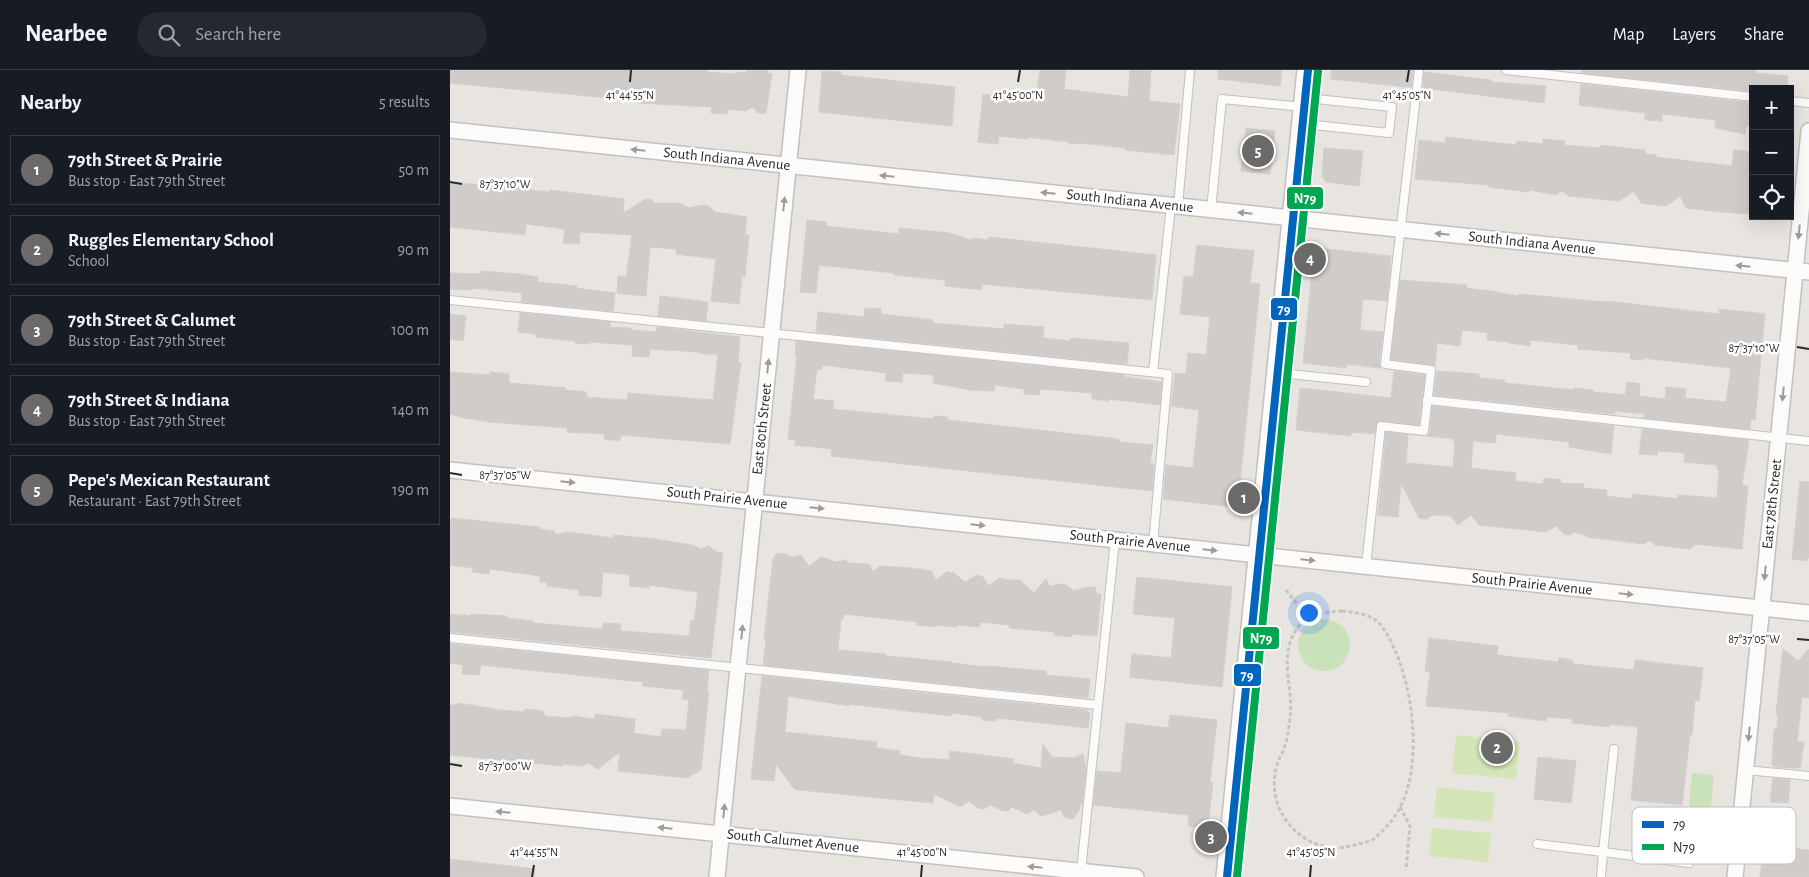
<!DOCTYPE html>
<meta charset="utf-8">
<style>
:root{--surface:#171b24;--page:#242831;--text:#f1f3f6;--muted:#9ea1a6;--line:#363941;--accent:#6c6a69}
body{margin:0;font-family:"Alegreya Sans",sans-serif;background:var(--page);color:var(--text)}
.controls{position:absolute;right:15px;top:15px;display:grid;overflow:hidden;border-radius:0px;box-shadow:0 5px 20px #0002}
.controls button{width:45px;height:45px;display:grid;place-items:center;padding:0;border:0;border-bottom:1px solid var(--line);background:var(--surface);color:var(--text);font:25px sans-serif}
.you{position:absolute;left:858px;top:542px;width:18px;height:18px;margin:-12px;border:4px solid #fff;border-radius:50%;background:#1a73e8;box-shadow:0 0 0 8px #1a73e833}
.badge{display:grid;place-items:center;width:32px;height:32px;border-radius:50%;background:var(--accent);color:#fff;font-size:16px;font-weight:700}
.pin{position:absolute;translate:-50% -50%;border:2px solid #fff;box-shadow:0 1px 5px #0006}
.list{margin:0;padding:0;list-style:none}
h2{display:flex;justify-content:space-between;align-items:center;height:65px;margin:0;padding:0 20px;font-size:21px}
h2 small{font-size:16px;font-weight:400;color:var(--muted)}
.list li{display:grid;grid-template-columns:32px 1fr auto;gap:15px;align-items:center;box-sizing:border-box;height:70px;margin:0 10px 10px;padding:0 10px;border:1px solid var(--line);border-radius:0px}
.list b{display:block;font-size:19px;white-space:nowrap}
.list p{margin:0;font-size:16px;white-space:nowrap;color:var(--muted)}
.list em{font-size:16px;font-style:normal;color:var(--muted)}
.icon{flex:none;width:28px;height:28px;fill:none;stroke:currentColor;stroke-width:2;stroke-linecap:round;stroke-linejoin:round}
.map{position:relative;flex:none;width:1359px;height:807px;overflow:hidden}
header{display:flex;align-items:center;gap:30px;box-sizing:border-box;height:70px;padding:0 25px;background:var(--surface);border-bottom:1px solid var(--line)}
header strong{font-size:24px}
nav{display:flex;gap:28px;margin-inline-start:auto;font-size:18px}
.search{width:350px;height:45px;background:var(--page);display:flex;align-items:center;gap:12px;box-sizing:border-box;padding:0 18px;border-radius:28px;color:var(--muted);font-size:19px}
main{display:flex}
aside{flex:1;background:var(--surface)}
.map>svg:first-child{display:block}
</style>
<header>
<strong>Nearbee</strong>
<div class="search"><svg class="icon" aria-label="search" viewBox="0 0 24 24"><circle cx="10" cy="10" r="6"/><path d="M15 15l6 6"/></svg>Search here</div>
<nav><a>Map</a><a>Layers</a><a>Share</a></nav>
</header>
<main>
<aside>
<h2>Nearby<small>5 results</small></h2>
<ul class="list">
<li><span class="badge">1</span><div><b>79th Street &amp; Prairie</b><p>Bus stop · East 79th Street</p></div><em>50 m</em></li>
<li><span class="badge">2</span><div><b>Ruggles Elementary School</b><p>School</p></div><em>90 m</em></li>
<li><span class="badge">3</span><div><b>79th Street &amp; Calumet</b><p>Bus stop · East 79th Street</p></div><em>100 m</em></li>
<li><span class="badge">4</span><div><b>79th Street &amp; Indiana</b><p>Bus stop · East 79th Street</p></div><em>140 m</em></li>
<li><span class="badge">5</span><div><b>Pepe's Mexican Restaurant</b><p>Restaurant · East 79th Street</p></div><em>190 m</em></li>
</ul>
</aside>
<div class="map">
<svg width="1359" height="807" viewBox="0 0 1359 807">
<rect width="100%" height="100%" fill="#e8e4e0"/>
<!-- green -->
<g fill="#cae2b9">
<circle cx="874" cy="575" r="26"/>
<path d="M1242 703 1264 705 1260 749 1238 747Z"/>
</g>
<!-- pitch -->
<g fill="#d4e6b7">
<path d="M1006 665 1070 672 1066 709 1002 703Z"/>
<path d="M987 717 1045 723 1042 752 984 747Z"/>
<path d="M982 758 1041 763 1038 792 979 786Z"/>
</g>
<!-- building -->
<g fill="#cfccc9" stroke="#d2cfcc">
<path d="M0 0H257V2L285 4V2L296 3 297 0H318V3L322 4 316 43H308L303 37 295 41 277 39V44L261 43 262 37 188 33V31L169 29 0 13Z"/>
<path d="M590 0H616L614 19 678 27 680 0H701L699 31 730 34 724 85 675 80 676 78 630 73 620 74 618 72 577 67V69L549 66 548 74 528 72 533 24 563 27 564 20 587 22Z"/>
<path d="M768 0H832L830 16 768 9Z"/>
<path d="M881 0H956L963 1 961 17H957L881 9Z"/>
<path d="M1132 0H1299L1306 1V3L1338 6 1337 19H1303V21L1132 3Z"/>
<path d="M372 1 391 2V5L505 17 502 56 369 42Z"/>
<path d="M974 2 1041 10V12L1096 16 1094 33 973 18Z"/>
<path d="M1131 14 1303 33V56H1296L1295 64 1265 58 1266 50 1212 44V51L1195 50V43L1129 35Z"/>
<path d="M796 58 825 61 820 104 791 101Z"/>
<path d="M996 67 1067 75V71L1093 74V69L1115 71 1114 75 1150 78V75L1184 79 1195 80V84L1206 85V87L1282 96 1284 80 1303 82V144L1270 142 1236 138 1230 126 1216 136 1191 133 1184 121 1169 131 1119 126 1112 121 1106 125 1080 120 1078 122 1039 117V115L965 109 969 70 995 73Z"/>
<path d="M874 78 913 81 909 116 876 112 872 107Z"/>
<path d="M0 112 100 122V120L174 129 173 143 196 129 202 130 204 133H229L240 138 252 135 258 136 265 142 297 147 295 165H299L295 207 292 206 289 234 261 231 266 189 226 184V179L200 177 196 226 167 223 168 206 176 207 182 165 130 162 129 174 113 173 115 159 76 154 75 165 0 157Z"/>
<path d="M357 150 376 152V156L449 164V158L499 163 521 170 525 168 539 170V167L706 185 702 230 532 214V220L495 216V210L444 205V203L369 195 366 223 350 222Z"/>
<path d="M747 175 804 181 800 213 810 214 788 432 784 437 713 429 716 395 743 398 749 340 721 336 725 303 736 304 738 283 756 285 760 247 730 244 734 206 743 207Z"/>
<path d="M868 178 941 186 937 231 913 229 910 260 933 262 929 293 931 298 897 294 896 298 853 293 864 183Z"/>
<path d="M32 201 68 204 88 207 87 212 127 216 126 218 165 223 163 241 71 232 72 223 22 218V220L0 219V203L31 204Z"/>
<path d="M950 210 1017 215 1016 218 1041 221 1067 226 1070 224 1155 232 1156 231 1269 244V239L1315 244 1305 350 1301 349 1300 359 1193 348 1194 344 1165 341V344L984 325 987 301 1029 304V308L1055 310V313L1124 320V318L1143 320V322L1175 325 1177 312 1190 314 1189 326 1215 329 1216 317 1236 319 1235 328 1276 332 1281 298 1193 288V290L1180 289 1181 283 1128 279V275L1080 270V276L1059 273V272L1037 270 1038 263 1012 260 1010 276 987 273 985 296 941 289Z"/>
<path d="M210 226 258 232 256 251 208 246Z"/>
<path d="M415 238 431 239V244L483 250 482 253 554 259V254L594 257 593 268 620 271 621 268 679 273 677 294 366 262 368 242 414 247Z"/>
<path d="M70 243 161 252 160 257 181 258V260L206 262 207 257 290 267 288 292 291 293 280 374 171 365 170 371 154 369V364L117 362V358L40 352 14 348 0 344V302L40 305V302L59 304V313L116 318 115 320 137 322 136 327 177 330 178 323 263 330 268 285 249 283V282L200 279 199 287 182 286 183 275 140 272V274L125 273V271L86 267V264L68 262Z"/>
<path d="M0 244 16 246 13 271 0 269Z"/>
<path d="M346 271 675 305V307L712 312 710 335 659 329V331L642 329V323L590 319 589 325 574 324V319L545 315 544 321 521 320 483 313 484 305 453 303 452 312 435 311 436 303 372 295V299H367L363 329 384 331 383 339 483 349 484 346 497 347V350L669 369V372L703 375 700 393 704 394 702 421 381 386 382 379 345 375 346 370 338 369 347 286 345 285Z"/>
<path d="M944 301 975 305 969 355 929 351 926 355 924 364 901 362V366L846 360 850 318 941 328Z"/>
<path d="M982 336 1164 356 1161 384 1119 377V372L1046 364V373L1023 371 1021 398 1066 403 1065 411 1093 414 1094 408 1111 410 1110 413 1134 414 1133 418 1157 420 1156 426 1183 429V424L1228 429V425L1267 428 1269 400 1267 399V395L1234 392 1235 383 1208 381 1207 385 1189 384 1192 359 1299 370 1292 415 1298 416 1292 479 1246 474 1240 479 1205 475 1200 470 1194 474 1137 467 1135 465 1124 462 1120 465 1114 464 1106 456 1096 462 1029 455 1021 445 1008 455 1001 446 982 445 977 449 969 448 951 413 948 447 928 445 936 362 958 365 956 393 1003 397 1005 372H1003L1004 369 977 366 980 362Z"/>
<path d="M1350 411 1359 412V488H1357V491L1342 489Z"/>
<path d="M1 448 89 457V459L104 461 106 465 118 462 163 468 164 465 204 469 242 475 251 479 258 476 267 482 273 483 261 588 0 562V544L21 546V544L57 546V548L83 551 82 553 152 559 153 553 171 554 170 561 239 566 241 550 244 551 248 522 199 515V518L179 516 180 505 153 502 151 527 129 525V520L97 516V512H90V506L40 499 39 504 22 502 23 498 0 495Z"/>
<path d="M331 483 343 487 351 485 359 496 371 487 386 492 395 490 399 493 419 494 423 501 430 496 461 498 481 501 486 510 497 502 504 503 515 512 527 505 533 507 539 516 549 508 559 510H570L584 523 596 509 600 516 611 514 616 515 624 521 637 517H645L647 524H651L647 566 622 564V567L604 565 605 562 559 558 560 555 530 552V557L507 555V557L485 555V557L467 555V552L394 544 393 549H391L388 580 436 584V586L502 592 501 593 536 597 537 596 596 601V605L640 609 638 628 313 595 316 569H314L323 489 326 484Z"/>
<path d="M687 507 782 517 772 617 680 607 682 584 721 588 725 548 683 544Z"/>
<path d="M979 568 1048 576 1047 585 1108 592 1109 588 1122 590 1124 594 1184 600 1185 590 1253 598 1249 631 1245 630 1242 665H1240L1232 735 1181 730 1188 657 1159 654V657L1122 653V649L1097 647 1096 651 1058 646 1059 643 976 636 980 602 975 601Z"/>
<path d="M0 574 259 600 257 621H259L251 700 237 708 168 701 170 682 148 699 138 693 130 696 113 694 112 696 0 685V635H7L8 633 50 640 75 642V639L93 641 95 646 121 648 122 646 144 649 145 644 185 649 184 663 211 667 212 659 236 660 239 630 232 629 234 620 193 616V612L31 595 29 605 12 604 13 595 0 593Z"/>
<path d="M1333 579 1348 591 1359 579V628L1352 627 1347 672H1354L1350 698 1324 697V695H1322L1324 660 1327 657 1328 646 1326 643Z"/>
<path d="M312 606 637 640V642L640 643 638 658 547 648 546 651 532 650V647L501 643V646L399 634V636L338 626 335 662 427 672 426 678 450 681V685L478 689V688L499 690 500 681 564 689 563 693 591 698 593 674 602 687 625 688 633 684 636 700 632 734H630V739L623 749 614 747 611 740 591 746 584 740 577 744 562 737 558 741H553L541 735 533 739 528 738 519 731 512 736H508L484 724 483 733 349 720 344 719 326 694 324 711 301 709Z"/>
<path d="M720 645 767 650 760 713H763L759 747 756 758 738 756 739 745 643 735 647 701 671 703 676 653 718 658Z"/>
<path d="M1088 687 1126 691 1121 733 1084 729Z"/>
<path d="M1323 708 1340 710 1338 733 1320 732Z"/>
<path d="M1314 773 1338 775V778L1359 780V807H1310Z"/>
<path d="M0 789 85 799 84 807H0Z"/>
</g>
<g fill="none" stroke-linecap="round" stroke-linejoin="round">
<defs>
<g id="service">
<path d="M1056 0 1303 27"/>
<path d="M1340 31 1359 33"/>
<path d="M855 54 939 63 942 37 857 28"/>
<path d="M728 136 740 0"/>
<path d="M761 140 772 29 853 37"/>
<path d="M0 230 718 304 703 474"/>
<path d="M703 302 721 136"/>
<path d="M830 303 916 312"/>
<path d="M977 330 1359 371"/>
<path d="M916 496 931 356 974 361 981 300 935 294 969 0"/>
<path d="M0 568 648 635"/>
<path d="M1295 700 1359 706"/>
<path d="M1087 774 1153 782 1164 679"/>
<path d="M631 801 665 470"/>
<path d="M1151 807 1153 782 1239 793"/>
</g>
<g id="minor">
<path d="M0 60 1359 202"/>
<path d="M0 400 1359 543"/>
<path d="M0 736 686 807"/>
<path d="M267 807 348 0"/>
<path d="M1285 807 1359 61"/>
</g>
<path id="secondary" d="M777 807 858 0"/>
</defs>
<!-- service casing -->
<use href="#service" stroke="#c2c0c1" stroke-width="10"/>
<!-- minor casing -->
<use href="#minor" stroke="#c2c0c1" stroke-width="18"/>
<!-- secondary casing -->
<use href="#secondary" stroke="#c2c0c1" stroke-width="24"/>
<!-- path -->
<g stroke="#c4c4c4" stroke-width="3" stroke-dasharray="4 2.5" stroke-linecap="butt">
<path d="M836 520 857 547"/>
<path d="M892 541C904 542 919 544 928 552 937 561 942 574 947 585 966 632 976 722 933 760 930 763 926 768 922 770 918 772 912 773 908 774 901 776 893 778 885 778 844 775 815 735 827 695 828 690 831 686 833 681 837 671 839 659 840 648 844 618 828 588 846 560 849 555 854 549 859 547 870 542 881 542 892 541Z"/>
<path d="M950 737 960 756 956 800"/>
</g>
<!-- service -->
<use href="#service" stroke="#fcfbfa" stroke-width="8"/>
<!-- minor -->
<use href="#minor" stroke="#fcfbfa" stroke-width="15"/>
<!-- secondary -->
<use href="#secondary" stroke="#fcfbfa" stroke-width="21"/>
<defs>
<path id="bus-1" d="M777 807 858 0"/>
<path id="bus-2" d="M787 807 868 1"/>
</defs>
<!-- bus-1 casing -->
<use href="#bus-1" stroke="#fff" stroke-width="11"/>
<!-- bus-2 casing -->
<use href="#bus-2" stroke="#fff" stroke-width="11"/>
<!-- bus-1 -->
<use href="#bus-1" stroke="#0065bd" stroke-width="8"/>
<!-- bus-2 -->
<use href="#bus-2" stroke="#00a651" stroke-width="8"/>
</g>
<!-- one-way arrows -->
<defs><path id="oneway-solid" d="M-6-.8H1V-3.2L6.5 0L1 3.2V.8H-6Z" transform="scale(1.25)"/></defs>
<g fill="#9d9c9c">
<use href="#oneway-solid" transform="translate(188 80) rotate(-174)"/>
<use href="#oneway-solid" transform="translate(437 106) rotate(-174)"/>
<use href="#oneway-solid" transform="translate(598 123) rotate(-174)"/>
<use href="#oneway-solid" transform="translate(334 134) rotate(-84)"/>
<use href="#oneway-solid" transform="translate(795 143) rotate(-174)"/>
<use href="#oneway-solid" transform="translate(1349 162) rotate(96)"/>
<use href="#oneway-solid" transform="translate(992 164) rotate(-174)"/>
<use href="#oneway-solid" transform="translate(1293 196) rotate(-174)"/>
<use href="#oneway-solid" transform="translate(318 296) rotate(-84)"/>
<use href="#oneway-solid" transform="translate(1333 324) rotate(96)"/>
<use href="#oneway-solid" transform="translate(118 412) rotate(6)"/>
<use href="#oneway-solid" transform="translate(367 438) rotate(6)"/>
<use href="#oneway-solid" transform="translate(528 455) rotate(6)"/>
<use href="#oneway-solid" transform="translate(760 480) rotate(6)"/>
<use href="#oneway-solid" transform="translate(858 490) rotate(6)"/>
<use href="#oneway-solid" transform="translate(1315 503) rotate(96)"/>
<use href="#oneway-solid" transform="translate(1176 524) rotate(6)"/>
<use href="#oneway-solid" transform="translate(292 562) rotate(-84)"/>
<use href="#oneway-solid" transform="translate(1299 664) rotate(96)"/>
<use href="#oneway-solid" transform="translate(274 741) rotate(-84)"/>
<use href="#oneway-solid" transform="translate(53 742) rotate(-174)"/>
<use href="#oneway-solid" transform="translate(215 758) rotate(-174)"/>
<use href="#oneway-solid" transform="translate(585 797) rotate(-174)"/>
</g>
<!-- ticks -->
<path fill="none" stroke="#292929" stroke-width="2" d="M180 12 181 0M568 12 570 0M957 12 959 0M0 112 12 114M1347 277 1359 279M0 403 12 405M1347 569 1359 570M0 694 12 696M82 807 84 795M471 807 472 795M860 807 861 795"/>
<g text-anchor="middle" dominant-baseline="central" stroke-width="5" stroke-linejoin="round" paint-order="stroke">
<!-- street labels -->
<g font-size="15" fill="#292929" stroke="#fff">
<text transform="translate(277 89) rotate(6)">South Indiana Avenue</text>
<text transform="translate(680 131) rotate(6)">South Indiana Avenue</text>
<text transform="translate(1082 173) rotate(6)">South Indiana Avenue</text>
<text transform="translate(312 359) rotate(-84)">East 80th Street</text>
<text transform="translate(277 428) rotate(6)">South Prairie Avenue</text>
<text transform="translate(1322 434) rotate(-84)">East 78th Street</text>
<text transform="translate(680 471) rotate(6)">South Prairie Avenue</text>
<text transform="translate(1082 514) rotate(6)">South Prairie Avenue</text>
<text transform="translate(343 771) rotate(6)">South Calumet Avenue</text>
</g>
</g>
<!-- legend -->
<rect x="1182" y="737" width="164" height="57" rx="8" fill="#fff" stroke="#bfbfbf" stroke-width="1"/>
<rect x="1192" y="751" width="22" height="7" fill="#0065bd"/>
<rect x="1192" y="774" width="22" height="6" fill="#00a651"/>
<g font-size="14" fill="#292929">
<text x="1223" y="759">79</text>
<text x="1223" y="782">N79</text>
</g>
<g font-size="12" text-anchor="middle" fill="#292929" stroke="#fff" stroke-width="5" stroke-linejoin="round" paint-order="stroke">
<text x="180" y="29">41°44'55"N</text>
<text x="568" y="29">41°45'00"N</text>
<text x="957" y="29">41°45'05"N</text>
<text x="55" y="118">87°37'10"W</text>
<text x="1304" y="282">87°37'10"W</text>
<text x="55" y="409">87°37'05"W</text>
<text x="1304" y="573">87°37'05"W</text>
<text x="55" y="700">87°37'00"W</text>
<text x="84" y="786">41°44'55"N</text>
<text x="472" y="786">41°45'00"N</text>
<text x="861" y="786">41°45'05"N</text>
</g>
<g stroke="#fff" stroke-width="2">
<rect x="836" y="116" width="38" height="24" rx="5" fill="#00a651"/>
<rect x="820" y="227" width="28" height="24" rx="5" fill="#0065bd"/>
<rect x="792" y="556" width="38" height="24" rx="5" fill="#00a651"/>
<rect x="783" y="593" width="29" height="24" rx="5" fill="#0065bd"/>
</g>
<g font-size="14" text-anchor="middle" font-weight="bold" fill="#fff">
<text x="855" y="133">N79</text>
<text x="834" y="244">79</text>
<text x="811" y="573">N79</text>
<text x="797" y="610">79</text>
</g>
</svg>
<div class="controls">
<button>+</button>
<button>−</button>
<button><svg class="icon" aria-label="locate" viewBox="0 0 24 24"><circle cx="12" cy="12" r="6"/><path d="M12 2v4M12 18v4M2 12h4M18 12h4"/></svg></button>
</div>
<div class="you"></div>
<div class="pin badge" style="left:794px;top:428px">1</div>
<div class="pin badge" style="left:1047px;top:678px">2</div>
<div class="pin badge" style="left:761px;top:767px">3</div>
<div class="pin badge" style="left:860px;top:189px">4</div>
<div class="pin badge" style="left:808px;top:81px">5</div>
</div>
</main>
